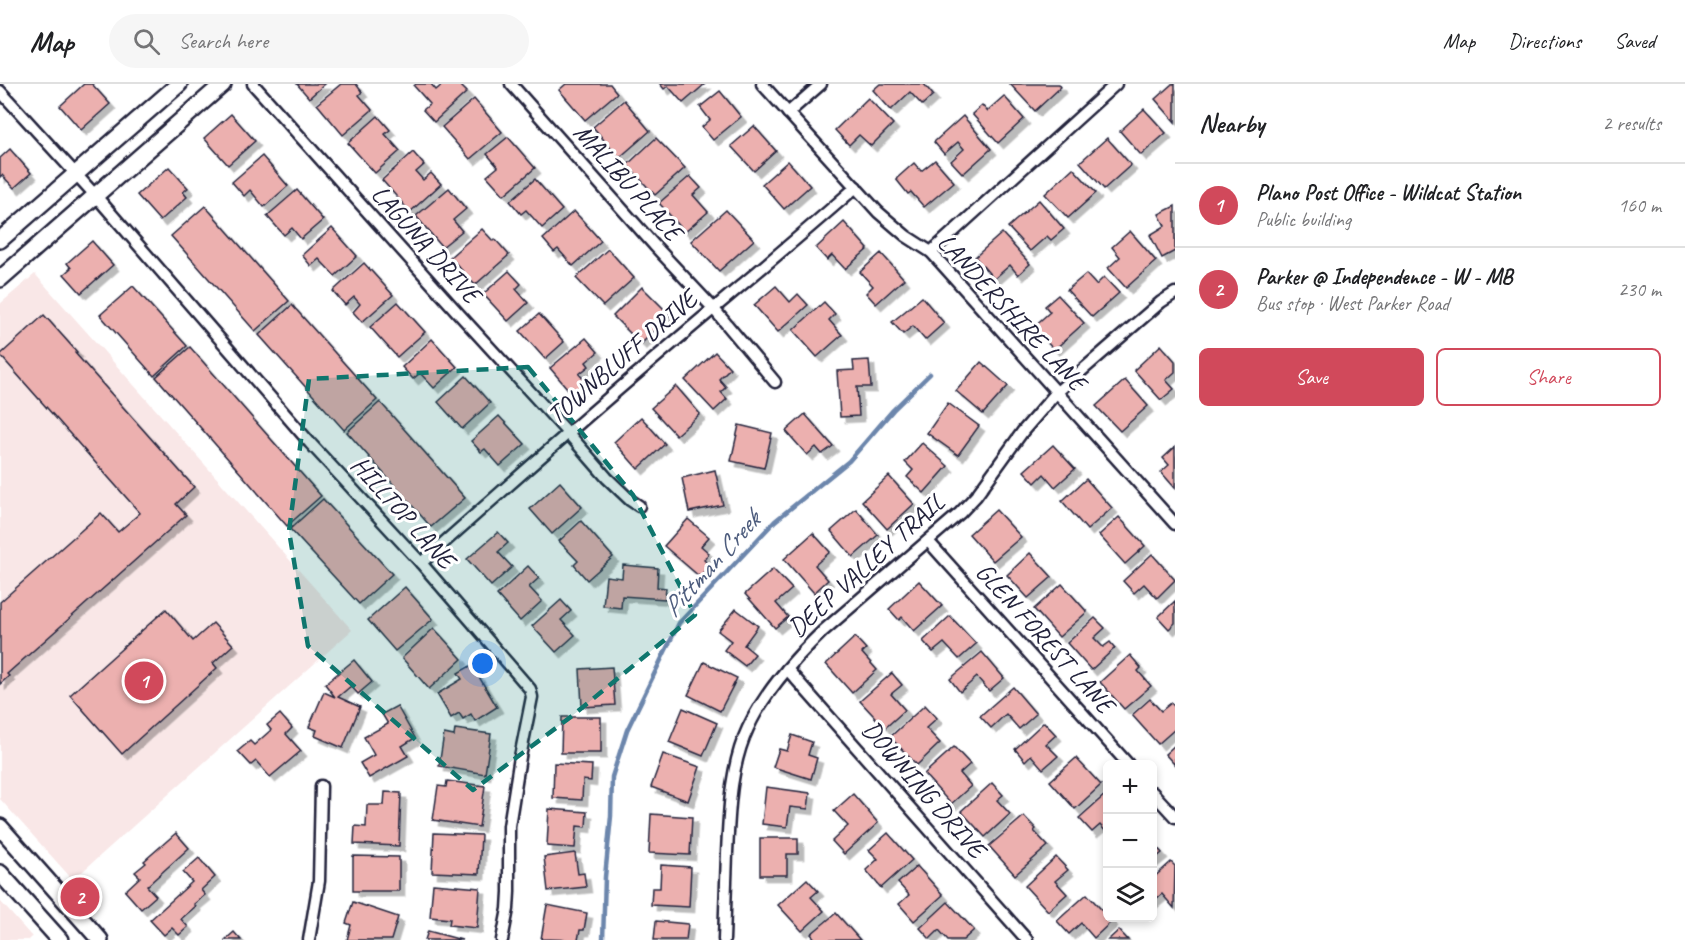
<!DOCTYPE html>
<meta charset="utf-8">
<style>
:root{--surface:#fff;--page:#f6f6f6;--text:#202124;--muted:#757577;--line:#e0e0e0;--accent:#d1495b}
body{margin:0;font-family:Caveat,sans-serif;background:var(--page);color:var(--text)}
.controls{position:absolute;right:18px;bottom:18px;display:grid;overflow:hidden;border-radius:9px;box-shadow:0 3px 9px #0003}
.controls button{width:54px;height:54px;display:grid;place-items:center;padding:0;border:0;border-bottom:2px solid var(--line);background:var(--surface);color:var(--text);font:30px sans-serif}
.you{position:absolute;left:483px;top:580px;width:21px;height:21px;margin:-15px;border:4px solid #fff;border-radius:50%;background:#1a73e8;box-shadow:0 0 0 9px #1a73e833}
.badge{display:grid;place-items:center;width:39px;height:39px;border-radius:50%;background:var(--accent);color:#fff;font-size:20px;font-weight:700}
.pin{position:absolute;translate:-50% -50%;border:3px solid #fff;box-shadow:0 2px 6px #0006}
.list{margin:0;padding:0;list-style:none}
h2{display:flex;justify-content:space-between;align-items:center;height:78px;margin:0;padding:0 24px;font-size:26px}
h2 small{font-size:20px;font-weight:400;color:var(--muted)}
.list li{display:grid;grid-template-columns:39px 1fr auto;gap:18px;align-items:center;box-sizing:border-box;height:84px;padding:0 24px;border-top:2px solid var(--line)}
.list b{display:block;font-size:22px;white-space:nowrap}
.list p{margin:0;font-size:20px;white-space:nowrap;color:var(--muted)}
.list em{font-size:20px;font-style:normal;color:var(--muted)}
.actions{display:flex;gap:12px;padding:18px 24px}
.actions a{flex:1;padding:14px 0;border:2px solid var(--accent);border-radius:9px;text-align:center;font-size:21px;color:var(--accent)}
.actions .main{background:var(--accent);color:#fff}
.icon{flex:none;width:33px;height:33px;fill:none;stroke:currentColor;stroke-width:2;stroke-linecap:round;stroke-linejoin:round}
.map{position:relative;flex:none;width:1175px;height:856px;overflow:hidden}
header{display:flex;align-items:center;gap:36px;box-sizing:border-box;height:84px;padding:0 30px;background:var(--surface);border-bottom:2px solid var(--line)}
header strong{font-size:28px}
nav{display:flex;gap:33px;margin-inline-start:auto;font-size:21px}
.search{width:420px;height:54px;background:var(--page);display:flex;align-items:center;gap:15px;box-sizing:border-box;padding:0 21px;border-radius:33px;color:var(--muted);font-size:22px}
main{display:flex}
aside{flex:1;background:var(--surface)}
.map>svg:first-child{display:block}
</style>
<header>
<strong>Map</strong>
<div class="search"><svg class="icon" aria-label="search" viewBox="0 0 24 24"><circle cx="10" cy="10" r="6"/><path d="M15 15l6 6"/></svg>Search here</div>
<nav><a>Map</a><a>Directions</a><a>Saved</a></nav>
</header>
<main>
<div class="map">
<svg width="1175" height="856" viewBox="0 0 1175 856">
<defs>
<filter id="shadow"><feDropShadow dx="5.5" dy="5.5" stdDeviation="0" flood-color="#0004"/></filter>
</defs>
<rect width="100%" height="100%" fill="#fff"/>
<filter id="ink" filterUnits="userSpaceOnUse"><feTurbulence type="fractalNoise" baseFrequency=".0167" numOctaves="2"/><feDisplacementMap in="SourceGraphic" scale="12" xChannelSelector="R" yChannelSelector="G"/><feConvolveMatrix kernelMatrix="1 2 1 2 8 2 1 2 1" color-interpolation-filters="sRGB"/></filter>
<g filter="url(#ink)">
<!-- built -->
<g fill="#f9e7e7">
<path d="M35 190 352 546 73 796 0 715V220Z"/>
<path d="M0 817 32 853 29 856H0Z"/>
</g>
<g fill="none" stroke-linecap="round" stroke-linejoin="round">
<!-- stream -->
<path stroke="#6c86ac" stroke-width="4.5" d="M603 856 605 793 611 732 612 693 627 646 679 539 775 437 849 377 893 326 930 290"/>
</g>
<!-- building -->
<g fill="#ecb0af" stroke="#22223b" stroke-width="1.5" filter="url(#shadow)">
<path d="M84 0H92L110 20 81 46 60 22Z"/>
<path d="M297 0H325L309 14Z"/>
<path d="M341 0H356L362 8 359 11 372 26 343 51 317 20Z"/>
<path d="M416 0H431L436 6 443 0H459L467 8 434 38 423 26 430 20 414 2Z"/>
<path d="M566 0H610L617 9 585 36 559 6Z"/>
<path d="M660 0H705L683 19 668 2 664 5Z"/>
<path d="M880 0H924L933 11 922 21 910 8 891 26 873 6Z"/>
<path d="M1010 0H1059L1061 3 1035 27Z"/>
<path d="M1172 0H1175V38L1155 15Z"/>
<path d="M720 7 741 33 713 56 702 43 710 36 700 23Z"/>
<path d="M1004 12 1024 35 998 59 972 30 982 21 987 27Z"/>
<path d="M868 14 893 40 871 62 859 51 849 61 835 46Z"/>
<path d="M474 15 502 48 470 75 442 43Z"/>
<path d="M624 16 650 47 619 74 593 43Z"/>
<path d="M1144 25 1166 49 1141 71 1120 47Z"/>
<path d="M231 30 255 57 228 81 204 54Z"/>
<path d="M378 32 390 46 385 50 400 67 375 89 348 59Z"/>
<path d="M963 32 991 65 963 90 951 77 964 65 958 58 944 70 934 58Z"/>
<path d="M754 42 776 67 754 87 731 62Z"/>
<path d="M508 53 535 84 504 111 487 92 498 83 487 70Z"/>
<path d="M656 54 685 84 655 111 627 81Z"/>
<path d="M1107 54 1131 81 1104 105 1080 78Z"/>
<path d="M10 65 31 89 14 104 2 91 0 93V74Z"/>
<path d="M413 68 424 81 416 88 423 96 431 89 441 100 410 128 382 96Z"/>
<path d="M262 72 288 102 264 123 250 106 244 112 232 98Z"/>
<path d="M935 76 954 98 924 123 911 108 908 110 896 95 914 79 921 87Z"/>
<path d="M788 77 810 102 784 125 762 100Z"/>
<path d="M169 83 188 104 183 108 187 113 160 137 137 111Z"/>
<path d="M1073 84 1096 109 1068 134 1045 110Z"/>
<path d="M690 92 701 104 693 111 708 128 685 148 659 119Z"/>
<path d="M535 95 562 126 542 144 526 126 521 130 510 117Z"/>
<path d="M449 104 466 125 453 136 462 147 442 163 416 132Z"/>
<path d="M297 106 323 136 301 155 292 144 284 151 267 132Z"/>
<path d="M1039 116 1064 145 1051 156 1047 152 1030 167 1008 143Z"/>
<path d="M205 122 289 217 255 247 171 152Z"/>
<path d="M1175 122V167L1162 174 1150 151 1165 142 1159 130Z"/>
<path d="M726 126 754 156 719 187 691 157Z"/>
<path d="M574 127 601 157 573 182 558 165 554 168 543 155Z"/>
<path d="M844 138 868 165 845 185 832 171 827 176 816 164Z"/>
<path d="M332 144 357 172 335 192 319 175 311 182 302 171Z"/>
<path d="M482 145 493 157 495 155 509 171 475 201 450 173Z"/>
<path d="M1130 147 1156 177 1126 204 1108 184 1120 173 1112 163Z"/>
<path d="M1002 149 1030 180 1018 191 1010 181 994 195 975 173Z"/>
<path d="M92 157 113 181 81 209 64 190 71 184 67 179Z"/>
<path d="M608 165 634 194 603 222 576 194Z"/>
<path d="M881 169 904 195 876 220 866 209 873 202 860 188Z"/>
<path d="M364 179 393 211 362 238 353 228 360 220 354 213 345 221 333 207Z"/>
<path d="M509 187 521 200 516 205 528 219 508 237 483 210Z"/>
<path d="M1086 190 1096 201 1104 193 1119 209 1092 233 1067 206Z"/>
<path d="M133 202 187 262 154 292 100 231Z"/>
<path d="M776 202 790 218 798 210 808 221 778 248 754 221Z"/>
<path d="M642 203 670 231 641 260 613 232Z"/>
<path d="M1058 211 1084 239 1054 266 1033 243 1050 228 1045 222Z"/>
<path d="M922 213 944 239 925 256 913 242 903 250 892 238Z"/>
<path d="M398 218 425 248 397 273 370 243Z"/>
<path d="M824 218 835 230 829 236 842 251 817 273 793 246Z"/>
<path d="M292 221 377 316 344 346 259 251Z"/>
<path d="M539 230 564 258 545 275 520 247Z"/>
<path d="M44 231 77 268 75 269 194 403 176 420 186 431 7 590 9 592 0 600V518L101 429 118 448 140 429 0 271Z"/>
<path d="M586 254 598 268 586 278 589 282 579 290 587 299 573 311 550 284Z"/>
<path d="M432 255 457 283 434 304 420 289 413 295 402 283Z"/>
<path d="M1161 261 1175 277V288L1166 296 1174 305 1161 316 1134 286Z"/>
<path d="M190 263 321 412 287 442 156 293Z"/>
<path d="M715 268 730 284 719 295 726 303 721 308 727 315 714 327 685 296Z"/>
<path d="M869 276 871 303H857L859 332 840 333 837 287 854 286 853 277Z"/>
<path d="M981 278 1008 302 983 330 956 307Z"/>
<path d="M466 292 490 319 462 345 438 318Z"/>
<path d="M1125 296 1148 322 1120 347 1096 322Z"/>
<path d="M676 302 700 330 676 351 651 324Z"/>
<path d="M380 318 465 414 431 443 347 348Z"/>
<path d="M948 319 979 342 958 371 927 349Z"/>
<path d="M805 330 833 362 822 370 816 363 807 371 786 347Z"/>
<path d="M499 332 525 360 500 382 485 365 481 368 471 357Z"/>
<path d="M641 333 665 360 638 385 614 358Z"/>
<path d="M739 341 772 349 764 384 731 377Z"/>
<path d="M922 359 948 382 924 409 907 393 913 386 905 378Z"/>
<path d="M1053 361 1075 385 1055 403 1044 390 1035 399 1024 387Z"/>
<path d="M1175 363V404L1161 388 1169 381 1163 374Z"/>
<path d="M715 386 723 421 689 428 682 394Z"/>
<path d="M889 392 914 420 887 445 862 417Z"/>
<path d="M1086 395 1112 424 1087 446 1062 417Z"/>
<path d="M560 398 582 423 552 450 530 425Z"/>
<path d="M323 415 392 490 359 520 290 445Z"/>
<path d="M856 425 878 451 853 473 831 447Z"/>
<path d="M996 426 1021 453 993 477 969 450Z"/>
<path d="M1119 433 1145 462 1125 480 1099 451Z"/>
<path d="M688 435 709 453 701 462 709 469 704 476 710 482 700 493 664 462Z"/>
<path d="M581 437 613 473 587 496 574 481 578 477 559 457Z"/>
<path d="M498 448 508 459 498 468 512 483 491 502 467 475Z"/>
<path d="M813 449 830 468 815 481 828 496 814 509 784 475Z"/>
<path d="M1030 469 1052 493 1028 514 1007 491Z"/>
<path d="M1152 470 1175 496 1157 514 1144 500 1134 509 1123 497Z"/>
<path d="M623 481 658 484 657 503 666 504 665 515 622 512 621 524 603 522 606 492 622 494Z"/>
<path d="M528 482 539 494 529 503 542 517 520 537 497 511Z"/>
<path d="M773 485 792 505 776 519 788 533 775 544 745 510Z"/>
<path d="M919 497 942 522 914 547 902 533 899 536 889 525Z"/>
<path d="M1062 500 1087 528 1059 553 1034 525Z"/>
<path d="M405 503 433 535 395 567 368 536Z"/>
<path d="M561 516 571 527 561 536 575 551 556 568 532 542Z"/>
<path d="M1175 517V539L1169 545 1158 533Z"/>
<path d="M166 525 193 557 213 539 233 561 213 579 217 584 122 670 70 611Z"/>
<path d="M736 525 758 542 744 561 755 570 745 582 724 566 731 557 718 547Z"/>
<path d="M950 532 976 560 959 575 944 559 933 568 923 557Z"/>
<path d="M1095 534 1105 544 1094 554 1103 563 1110 558 1115 564 1091 586 1067 559Z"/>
<path d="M434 544 462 575 429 605 402 574Z"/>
<path d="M855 553 866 565 862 569 877 586 852 609 826 580Z"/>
<path d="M982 568 1004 594 989 607 977 593 960 608 950 595Z"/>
<path d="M1130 571 1141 584 1138 587 1151 602 1124 625 1100 598Z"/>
<path d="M354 576 372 598 358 610 351 602 338 613 360 623 343 664 315 652 317 646 309 643 324 608 335 613 325 600Z"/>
<path d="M704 578 737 594 720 627 688 611Z"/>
<path d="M472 581 497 623 475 637 471 630 463 635 459 629 451 634 437 610 462 595 458 589Z"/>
<path d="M612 583 615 621 582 623 580 585Z"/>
<path d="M892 589 902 601 891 610 905 626 885 644 860 617Z"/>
<path d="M1013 603 1036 630 1019 645 1006 630 991 644 980 632Z"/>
<path d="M1150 615 1161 627 1171 619 1175 623V645L1158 660 1132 631Z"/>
<path d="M925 621 937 634 926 644 940 659 917 681 890 653Z"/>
<path d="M397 622 415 654 402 662 408 672 369 694 360 679 374 671 364 653 388 640 382 630Z"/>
<path d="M683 624 717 639 703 672 669 658Z"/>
<path d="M280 630 292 644 286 650 301 667 270 693 256 677 251 681 238 667 250 657 254 661 271 646 267 641Z"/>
<path d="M562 633H601V669H561Z"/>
<path d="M1044 638 1056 651 1046 660 1058 672 1043 685 1031 671 1025 677 1015 665Z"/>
<path d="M455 645 491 650 485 690 439 682 444 650 454 652Z"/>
<path d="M792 651 812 658 808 671 817 674 811 695 773 683 779 665 787 667Z"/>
<path d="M1175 661V681L1165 670Z"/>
<path d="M954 663 970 680 960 689 971 702 951 720 924 690Z"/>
<path d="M663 670 700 683 688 717 651 703Z"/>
<path d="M1076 674 1101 701 1075 725 1050 697Z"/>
<path d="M554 679 592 681 591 697 583 696 582 716 553 714Z"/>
<path d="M447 697 485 702 479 743 433 736 438 702 446 703Z"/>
<path d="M992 699 1003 711 997 716 1010 730 985 753 961 727Z"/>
<path d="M766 703 810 709 808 725 790 723 787 743 762 740Z"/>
<path d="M385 708 401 709 399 762 354 760 355 742 366 743 367 721H384Z"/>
<path d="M1107 709 1108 750 1100 741 1092 748 1079 734Z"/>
<path d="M853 710 878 739 844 770 832 757 848 742 834 727Z"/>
<path d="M549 725 587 728 586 743 577 742 575 764 547 762Z"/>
<path d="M651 730 692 733 690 771 649 769Z"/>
<path d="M1024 732 1036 745 1034 747 1048 762 1015 791 989 762Z"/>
<path d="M176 749 189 764 147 802 156 812 141 825 125 807 140 793 135 788 146 779 144 777Z"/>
<path d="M434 749 481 751 479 790 432 788Z"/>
<path d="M888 749 912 776 881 804 866 786 878 775 869 766Z"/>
<path d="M760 754H798V770H787V791H760Z"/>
<path d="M1152 758 1162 769 1152 777Z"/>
<path d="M575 769 578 790 584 789 586 803 548 807 544 773Z"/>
<path d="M353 772 399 773V807H353Z"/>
<path d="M1056 773 1068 786 1055 797 1067 810 1048 827 1025 802Z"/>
<path d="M199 774 215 793 201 806 205 811 194 820 196 822 181 835 188 843 179 851 172 844 164 851 150 836 192 798 183 788Z"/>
<path d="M1171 778 1175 782 1174 824 1162 810 1152 818V795Z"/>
<path d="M661 781 691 783 689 823 651 821 652 804H660Z"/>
<path d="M917 782 943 811 914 837 899 820 909 811 898 799Z"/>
<path d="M807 795 818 807 811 813 824 827 802 847 778 821Z"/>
<path d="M433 800 480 804 477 844 449 841 450 835 430 833Z"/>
<path d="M1087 810 1112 837 1094 854 1081 839 1069 850 1057 837Z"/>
<path d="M353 818 398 833 391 856H347L351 841 346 839Z"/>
<path d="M948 818 974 846 963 856H948L939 846 930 855 920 844Z"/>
<path d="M547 821 587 829 584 846H580L578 856 541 855Z"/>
<path d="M836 829 860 856H816L811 850Z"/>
<path d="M656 837 688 840 686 856H654Z"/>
<path d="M1119 846 1128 856H1108Z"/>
<path d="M428 847 462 856H425Z"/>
<path d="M234 848 241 856H225Z"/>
</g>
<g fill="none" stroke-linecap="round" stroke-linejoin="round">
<defs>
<g id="minor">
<path d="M253 0 459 230 568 349 607 394 630 416 639 422"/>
<path d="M511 0 654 161 713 224 775 298"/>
<path d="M762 0 878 128 906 152 931 168 1175 440"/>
<path d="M0 7 95 111 310 359 421 479 530 605 532 613 520 673 509 742V808L508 825 502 856"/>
<path d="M788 29 821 0"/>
<path d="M931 168 1116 0"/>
<path d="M928 457 1128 680"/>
<path d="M421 479C493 415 566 350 640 287 712 225 785 166 856 103"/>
<path d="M787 585 1027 856"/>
<path d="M1152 708 1175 733"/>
<path d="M309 856 319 797 321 702"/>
<path d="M724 856C725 827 726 798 727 769 729 728 730 682 748 644 765 607 795 574 823 547L960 429 976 412 1023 347 1056 309 1161 218 1175 209"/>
</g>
<g id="secondary">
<path d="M0 156 179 0"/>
<path d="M0 195 223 0"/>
<path d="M0 743 100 856"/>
<path d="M0 789 60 856"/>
</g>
</defs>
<!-- minor casing -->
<use href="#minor" stroke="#22223b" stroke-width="15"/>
<!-- secondary casing -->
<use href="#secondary" stroke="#22223b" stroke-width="20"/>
<!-- minor -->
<use href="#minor" stroke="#fff" stroke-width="10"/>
<!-- secondary -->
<use href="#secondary" stroke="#fff" stroke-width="15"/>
</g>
</g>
<!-- marked area -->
<path fill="#0f766e" fill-opacity="0.2" stroke="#0f766e" stroke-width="4.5" stroke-dasharray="12 8" stroke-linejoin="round" d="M528 283 633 411 695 531 572 632 473 706 308 562 289 447 309 295Z"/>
<g text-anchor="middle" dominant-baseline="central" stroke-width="6" stroke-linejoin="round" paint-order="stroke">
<!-- street labels -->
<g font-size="26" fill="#22223b" stroke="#fff">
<text transform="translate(628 98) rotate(48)">MALIBU PLACE</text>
<text transform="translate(426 160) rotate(48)">LAGUNA DRIVE</text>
<text transform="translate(1012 228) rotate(47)">LANDERSHIRE LANE</text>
<text transform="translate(622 273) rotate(-41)">TOWNBLUFF DRIVE</text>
<text transform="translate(403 428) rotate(48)">HILLTOP LANE</text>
<text transform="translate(866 481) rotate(-42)">DEEP VALLEY TRAIL</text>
<text transform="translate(1045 554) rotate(48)">GLEN FOREST LANE</text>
<text transform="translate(924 705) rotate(49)">DOWNING DRIVE</text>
</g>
<!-- water labels -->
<g font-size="27" font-style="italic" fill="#4d5c7d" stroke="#fff">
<text transform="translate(711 480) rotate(-48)">Pittman Creek</text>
</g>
</g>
</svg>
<div class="controls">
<button>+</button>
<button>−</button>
<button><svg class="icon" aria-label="layers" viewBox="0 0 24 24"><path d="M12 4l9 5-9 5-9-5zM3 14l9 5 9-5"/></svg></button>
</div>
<div class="you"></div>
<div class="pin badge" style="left:144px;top:597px">1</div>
<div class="pin badge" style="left:80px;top:813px">2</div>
</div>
<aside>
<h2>Nearby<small>2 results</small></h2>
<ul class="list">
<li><span class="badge">1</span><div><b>Plano Post Office - Wildcat Station</b><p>Public building</p></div><em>160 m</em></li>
<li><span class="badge">2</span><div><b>Parker @ Independence - W - MB</b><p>Bus stop · West Parker Road</p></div><em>230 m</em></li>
</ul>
<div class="actions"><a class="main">Save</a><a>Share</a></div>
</aside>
</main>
